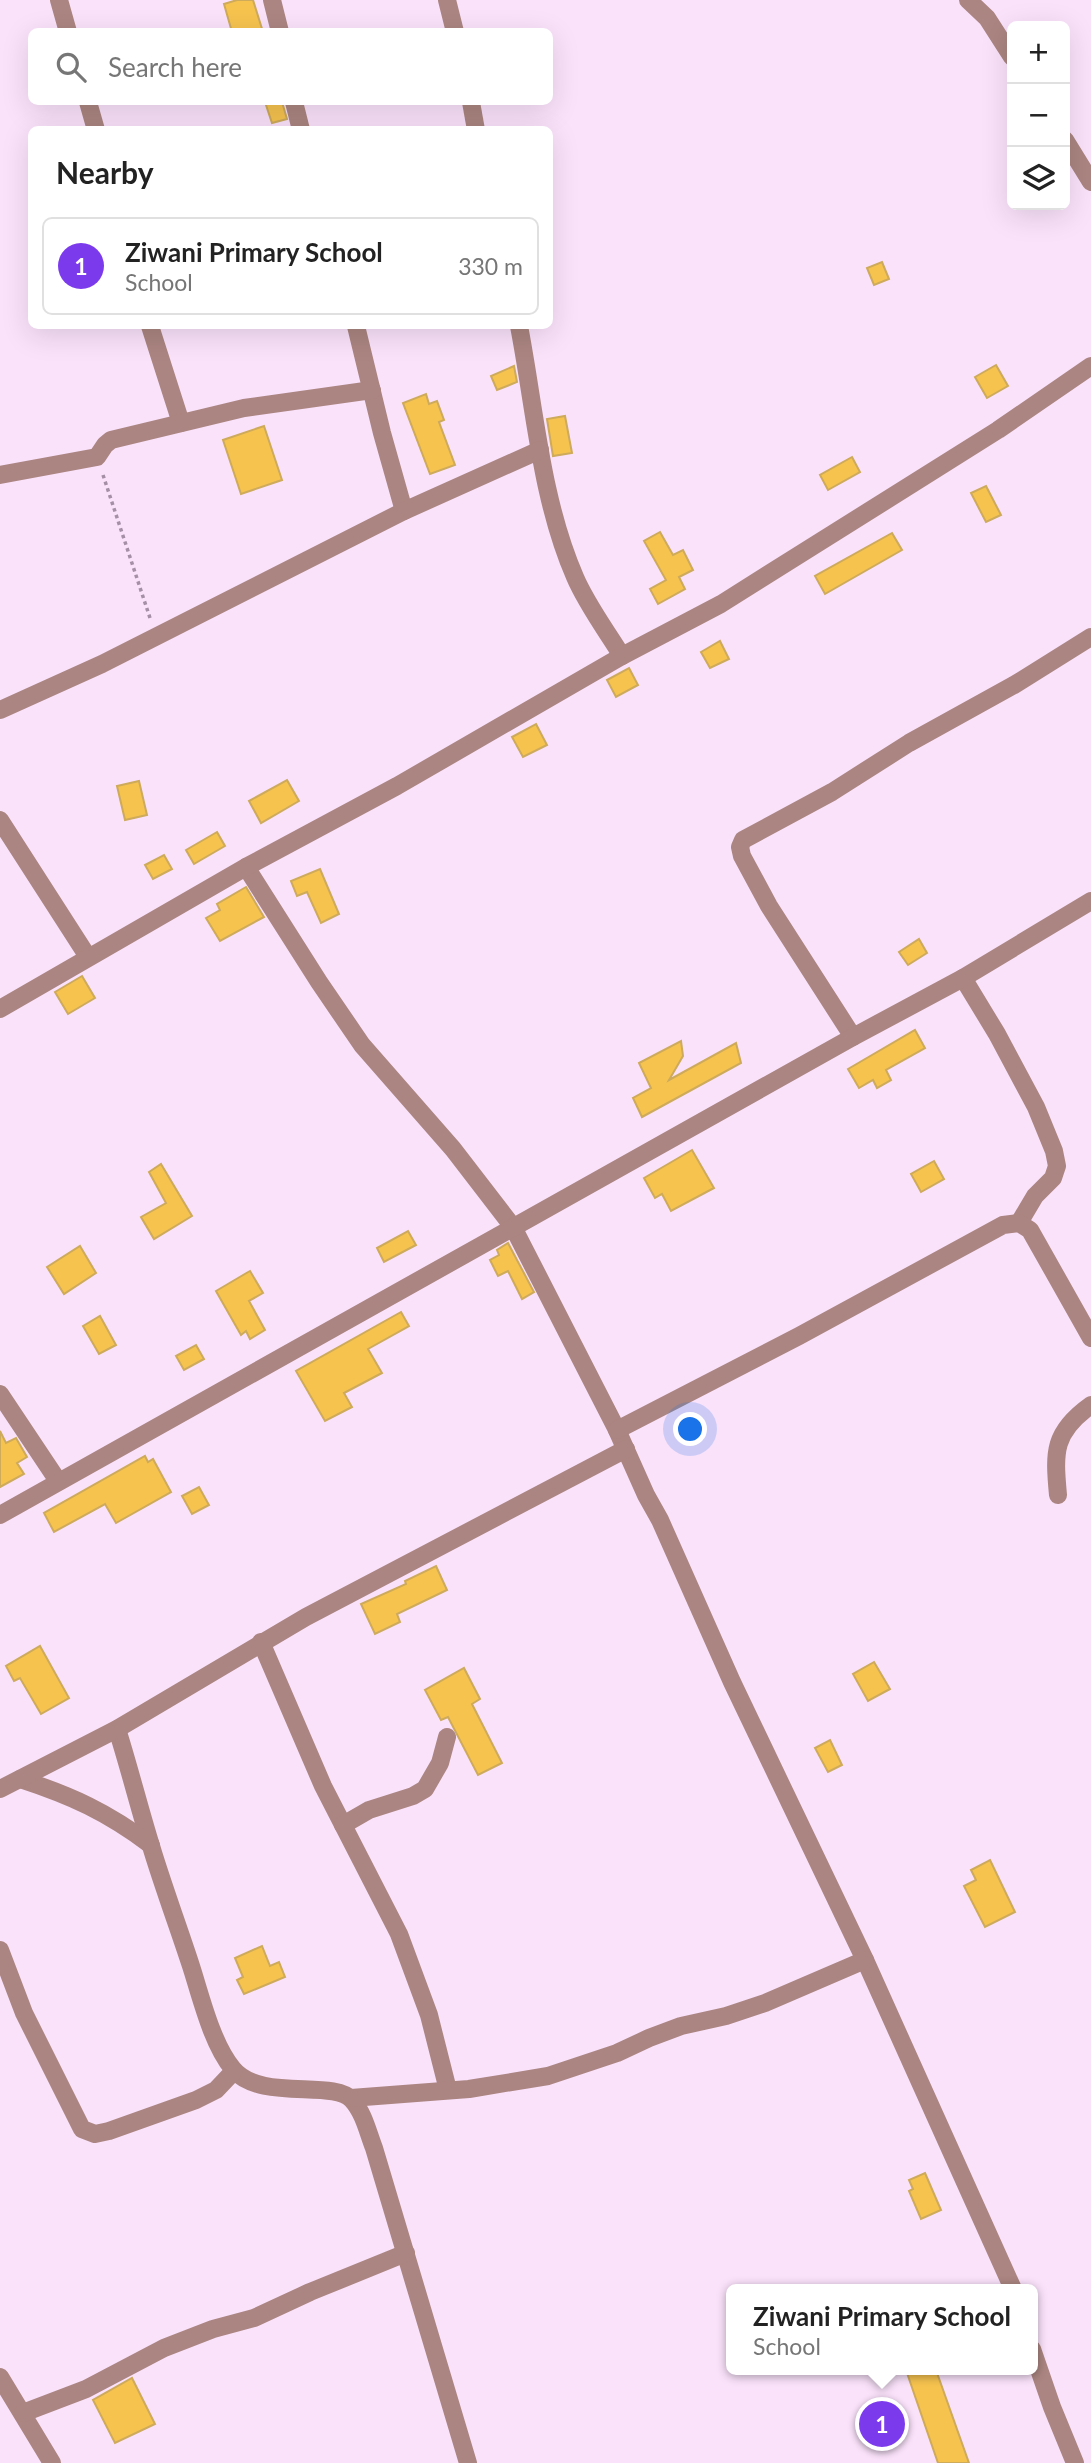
<!DOCTYPE html>
<meta charset="utf-8">
<style>
:root{--surface:#fff;--page:#f6f6f6;--text:#222;--muted:#767676;--line:#e0e0e0;--accent:#7c3aed}
body{margin:0;font-family:Lato,sans-serif;background:var(--page);color:var(--text)}
.controls{position:absolute;right:21px;top:21px;display:grid;overflow:hidden;border-radius:10px;box-shadow:0 7px 28px #0002}
.controls button{width:63px;height:63px;display:grid;place-items:center;padding:0;border:0;border-bottom:2px solid var(--line);background:var(--surface);color:var(--text);font:35px sans-serif}
.you{position:absolute;left:691px;top:1430px;width:24px;height:24px;margin:-18px;border:5px solid #fff;border-radius:50%;background:#1a73e8;box-shadow:0 0 0 10px #1a73e833}
.badge{display:grid;place-items:center;width:46px;height:46px;border-radius:50%;background:var(--accent);color:#fff;font-size:23px;font-weight:700}
.pin{position:absolute;translate:-50% -50%;border:4px solid #fff;box-shadow:0 2px 7px #0006}
.popup{position:absolute;left:726px;top:2284px;width:312px;height:91px;box-sizing:border-box;display:grid;place-content:center;border-radius:10px;background:var(--surface);filter:drop-shadow(0 2px 5px #0005);font-size:23px;white-space:nowrap;color:var(--muted)}
.popup b{font-size:26px;color:var(--text)}
.popup::after{content:'';position:absolute;left:50%;top:100%;margin-left:-14px;border:14px solid transparent;border-top-color:var(--surface)}
.list{margin:0;padding:0;list-style:none}
h2{display:flex;justify-content:space-between;align-items:center;height:91px;margin:0;padding:0 28px;font-size:30px}
h2 small{font-size:23px;font-weight:400;color:var(--muted)}
.list li{display:grid;grid-template-columns:46px 1fr auto;gap:21px;align-items:center;box-sizing:border-box;height:98px;margin:0 14px 14px;padding:0 14px;border:2px solid var(--line);border-radius:10px}
.list b{display:block;font-size:26px;white-space:nowrap}
.list p{margin:0;font-size:23px;white-space:nowrap;color:var(--muted)}
.list em{font-size:23px;font-style:normal;color:var(--muted)}
.icon{flex:none;width:38px;height:38px;fill:none;stroke:currentColor;stroke-width:2;stroke-linecap:round;stroke-linejoin:round}
.map{position:relative;flex:none;width:1091px;height:2463px;overflow:hidden}
.search{position:absolute;background:var(--surface);box-shadow:0 7px 28px #0002;left:28px;top:28px;width:525px;height:77px;display:flex;align-items:center;gap:18px;box-sizing:border-box;padding:0 24px;border-radius:10px;color:var(--muted);font-size:26px}
.panel{position:absolute;background:var(--surface);box-shadow:0 7px 28px #0002;left:28px;top:126px;width:525px;height:203px;border-radius:10px}
.map>svg:first-child{display:block}
</style>
<div class="map">
<svg width="1091" height="2463" viewBox="0 0 1091 2463">
<rect width="100%" height="100%" fill="#fae2fb"/>
<!-- building -->
<g fill="#f6c34f" stroke="#ceaa5b" stroke-width="2">
<path d="M237 0H253L263 32H232L224 4Z"/>
<path d="M265 102H282L287 119 272 123Z"/>
<path d="M882 262 889 279 874 285 867 268Z"/>
<path d="M996 365 1008 386 987 398 975 377Z"/>
<path d="M514 366 517 382 497 390 491 376Z"/>
<path d="M426 394 429 404 437 401 444 420 439 422 455 465 430 474 403 403Z"/>
<path d="M565 416 572 453 553 456 547 419Z"/>
<path d="M264 426 282 480 241 494 223 440Z"/>
<path d="M852 457 860 472 828 490 820 475Z"/>
<path d="M986 486 1001 515 986 522 971 493Z"/>
<path d="M660 532 673 555 683 550 693 570 679 577 685 589 658 604 650 589 666 580 644 541Z"/>
<path d="M892 533 902 550 825 594 815 576Z"/>
<path d="M720 641 729 659 710 668 701 652Z"/>
<path d="M629 668 638 685 616 697 607 680Z"/>
<path d="M536 724 547 745 523 757 512 737Z"/>
<path d="M287 780 299 801 261 823 249 801Z"/>
<path d="M139 781 147 815 125 820 117 786Z"/>
<path d="M217 832 225 846 194 864 186 850Z"/>
<path d="M164 855 172 869 153 879 145 865Z"/>
<path d="M320 869 339 914 321 923 307 892 297 896 291 881Z"/>
<path d="M246 887 264 917 220 941 206 918 220 910 217 904Z"/>
<path d="M919 939 927 953 908 965 899 952Z"/>
<path d="M82 976 95 998 68 1014 55 992Z"/>
<path d="M915 1030 925 1048 886 1070 891 1080 877 1088 873 1080 859 1088 848 1069Z"/>
<path d="M681 1041 683 1056 669 1080 736 1043 741 1063 642 1117 633 1098 651 1088 639 1063Z"/>
<path d="M692 1150 714 1188 671 1211 662 1194 655 1198 644 1178Z"/>
<path d="M934 1161 944 1179 921 1192 911 1174Z"/>
<path d="M161 1164 192 1216 154 1239 141 1217 166 1203 149 1172Z"/>
<path d="M408 1231 416 1245 384 1262 377 1248Z"/>
<path d="M508 1243 534 1292 522 1299 508 1271 498 1276 490 1260 499 1255 497 1250Z"/>
<path d="M80 1246 96 1273 64 1294 47 1267Z"/>
<path d="M250 1271 263 1293 249 1301 265 1330 250 1339 246 1331 241 1335 216 1291Z"/>
<path d="M401 1312 409 1326 368 1349 382 1373 344 1393 352 1407 325 1421 296 1371Z"/>
<path d="M100 1316 116 1345 99 1354 83 1326Z"/>
<path d="M196 1345 204 1359 184 1370 176 1356Z"/>
<path d="M0 1431 6 1443 16 1438 27 1457 17 1463 24 1474 0 1487Z"/>
<path d="M145 1456 148 1462 153 1459 171 1492 116 1523 105 1504 54 1532 44 1513Z"/>
<path d="M199 1487 209 1505 192 1514 182 1496Z"/>
<path d="M436 1566 447 1590 397 1614 400 1622 375 1634 361 1604 406 1584 405 1581Z"/>
<path d="M40 1646 69 1698 41 1714 20 1678 14 1681 6 1666Z"/>
<path d="M874 1662 890 1689 868 1701 853 1674Z"/>
<path d="M464 1668 480 1699 472 1704 502 1763 478 1775 448 1717 441 1720 425 1690Z"/>
<path d="M830 1740 842 1765 828 1772 815 1748Z"/>
<path d="M990 1860 1015 1912 985 1927 964 1886 976 1880 971 1870Z"/>
<path d="M262 1946 270 1966 279 1962 285 1977 244 1994 237 1980 243 1977 235 1958Z"/>
<path d="M925 2173 941 2210 921 2219 909 2191 913 2189 909 2180Z"/>
<path d="M906 2370H936L969 2463H938Z"/>
<path d="M132 2378 155 2424 115 2443 93 2400Z"/>
</g>
<g fill="none" stroke-linecap="round" stroke-linejoin="round">
<!-- path -->
<path stroke="#a58fa6" stroke-width="3.5" stroke-dasharray="3.5 3.5" stroke-linecap="butt" d="M103 475 150 618"/>
<!-- street -->
<g stroke="#ab8581" stroke-width="18">
<path d="M59 0 68 32"/>
<path d="M272 0 280 32"/>
<path d="M447 0 455 32"/>
<path d="M968 0 987 18 1012 57"/>
<path d="M88 102 96 130"/>
<path d="M294 102 301 130"/>
<path d="M471 102 476 130"/>
<path d="M1065 140 1091 182"/>
<path d="M150 326 181 423"/>
<path d="M356 326 382 433 404 511"/>
<path d="M519 326C535 409 541 499 575 577 587 605 606 630 622 656"/>
<path d="M0 475 97 457 105 445 111 440 244 408 372 390"/>
<path d="M0 710 102 664 404 511 540 450"/>
<path d="M0 820 88 957"/>
<path d="M246 867 319 982 362 1045 453 1149 513 1227 617 1430 646 1495 660 1520 732 1682 865 1960 1013 2289"/>
<path d="M963 978 997 1034 1036 1107 1054 1151 1057 1166 1053 1178 1035 1196 1019 1223"/>
<path d="M0 1009 246 867 397 786 622 656 721 604 998 430 1091 366"/>
<path d="M853 1037 769 906 742 856 740 847 743 840 832 792 909 743 1014 685 1091 637"/>
<path d="M0 1394 58 1481"/>
<path d="M617 1430 799 1336 1003 1225 1019 1223 1030 1230 1091 1338"/>
<path d="M1058 1495C1054 1452 1053 1432 1091 1405"/>
<path d="M0 1515 853 1037 963 978 1091 901"/>
<path d="M261 1642 323 1786 399 1934 429 2015 448 2090"/>
<path d="M117 1729C129 1767 139 1807 151 1846 163 1886 178 1926 191 1966 201 1997 212 2044 233 2069 260 2102 334 2079 352 2100 364 2113 368 2133 374 2148L468 2463"/>
<path d="M20 1779C72 1796 107 1812 151 1845"/>
<path d="M0 1789 117 1729 306 1617 626 1449"/>
<path d="M343 1825 369 1810 413 1796 425 1789 440 1763 447 1737"/>
<path d="M0 1950 24 2013 82 2129 95 2134 109 2131 196 2100 216 2090 234 2071"/>
<path d="M351 2098 469 2089 548 2076 617 2053 649 2038 681 2026 726 2016 765 2003 865 1960"/>
<path d="M1032 2349 1052 2407 1075 2463"/>
<path d="M0 2377 52 2463"/>
<path d="M23 2413 86 2389 164 2348 213 2329 254 2318 310 2292 406 2253"/>
</g>
</g>
</svg>
<div class="controls">
<button>+</button>
<button>−</button>
<button><svg class="icon" aria-label="layers" viewBox="0 0 24 24"><path d="M12 4l9 5-9 5-9-5zM3 14l9 5 9-5"/></svg></button>
</div>
<div class="you"></div>
<div class="pin badge" style="left:882px;top:2424px">1</div>
<div class="popup"><b>Ziwani Primary School</b>School</div>
<div class="search"><svg class="icon" aria-label="search" viewBox="0 0 24 24"><circle cx="10" cy="10" r="6"/><path d="M15 15l6 6"/></svg>Search here</div>
<section class="panel">
<h2>Nearby<small></small></h2>
<ul class="list">
<li><span class="badge">1</span><div><b>Ziwani Primary School</b><p>School</p></div><em>330 m</em></li>
</ul>
</section>
</div>
